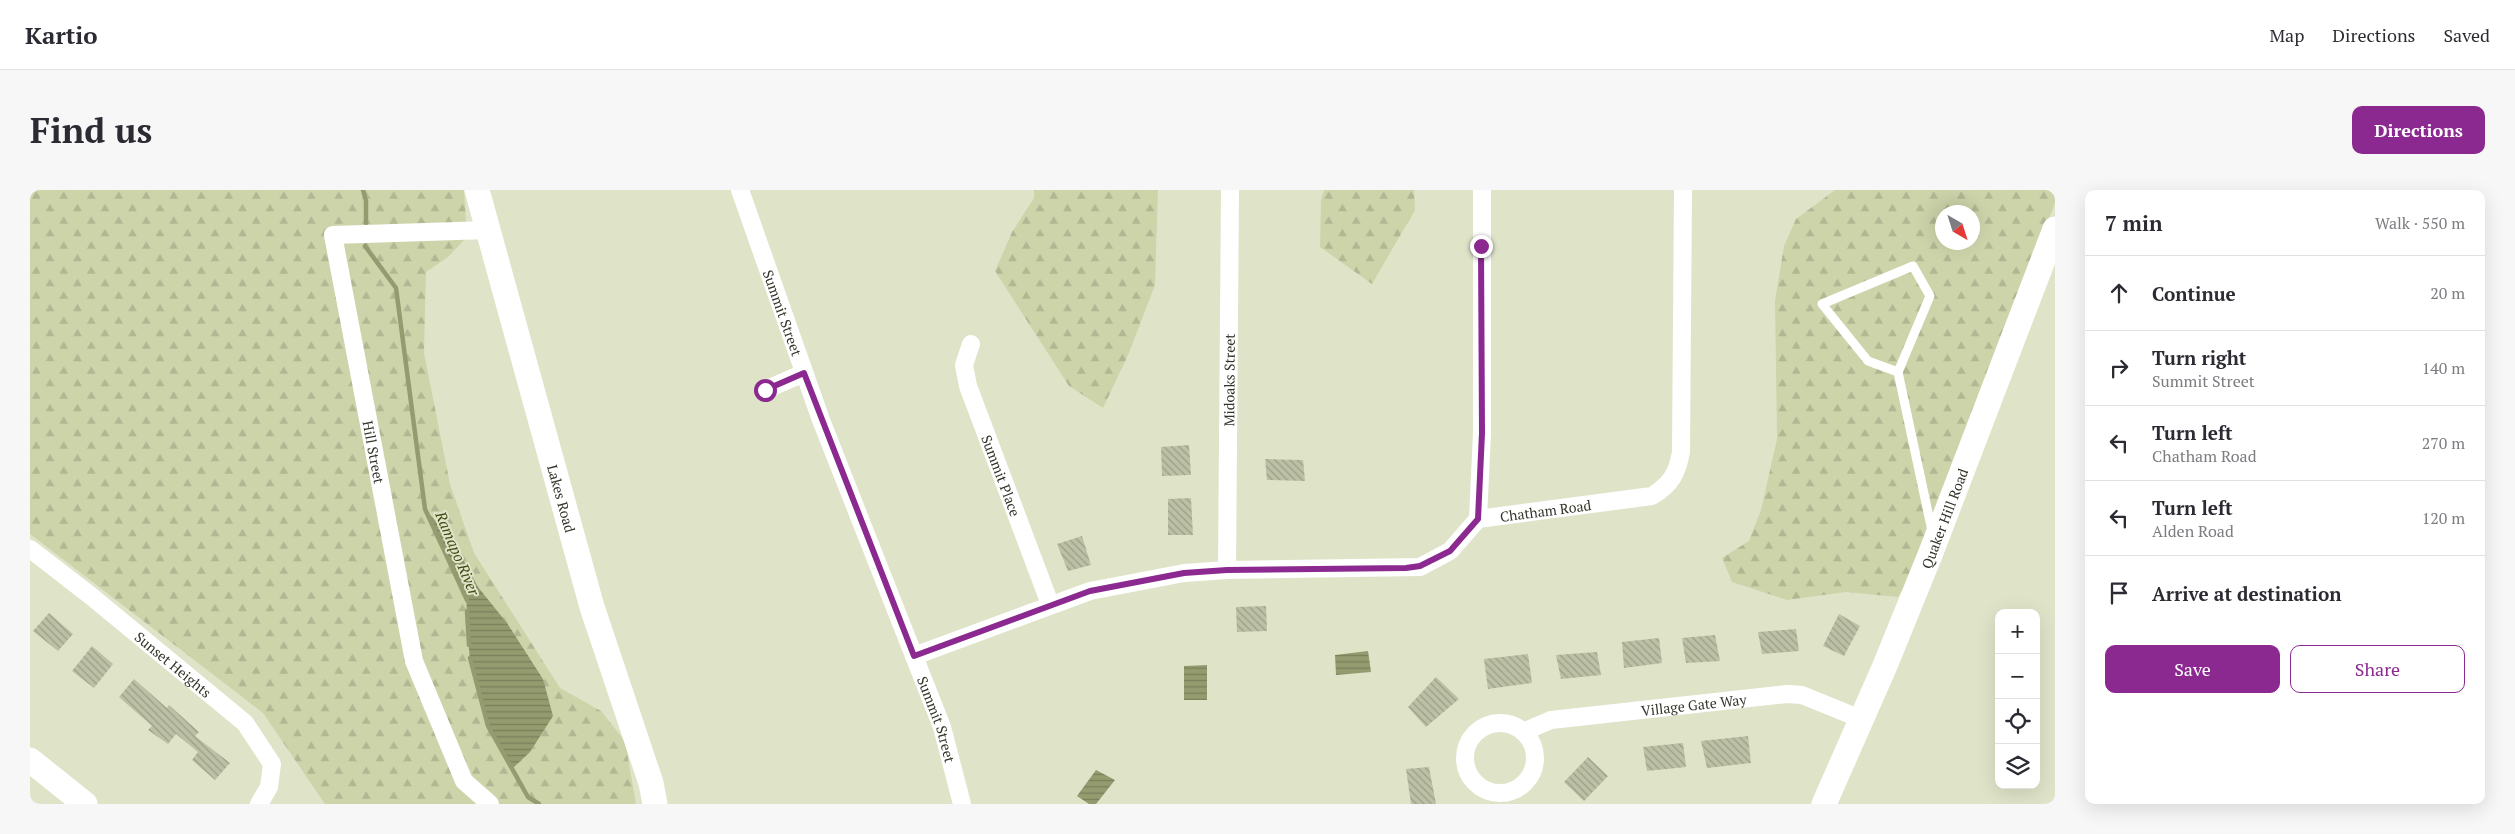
<!DOCTYPE html>
<meta charset="utf-8">
<style>
:root{--surface:#fff;--page:#f7f7f7;--text:#2b2b33;--muted:#7c7c81;--line:#e1e1e2;--accent:#8b2991}
body{margin:0;font-family:"PT Serif",serif;background:var(--page);color:var(--text)}
.controls{position:absolute;right:15px;bottom:15px;display:grid;overflow:hidden;border-radius:10px;box-shadow:0 5px 20px #0002}
.controls button{width:45px;height:45px;display:grid;place-items:center;padding:0;border:0;border-bottom:1px solid var(--line);background:var(--surface);color:var(--text);font:25px sans-serif}
.compass{position:absolute;left:1905px;top:15px;width:45px;height:45px;border-radius:50%;background:var(--surface);box-shadow:0 5px 20px #0002;rotate:141deg}
.stop{position:absolute;width:15px;height:15px;margin:-11px;border:4px solid #8b2991;border-radius:50%;background:#fff}
.stop.end{background:#8b2991;border-color:#fff;box-shadow:0 1px 5px #0008}
.list{margin:0;padding:0;list-style:none}
h2{display:flex;justify-content:space-between;align-items:center;height:65px;margin:0;padding:0 20px;font-size:21px}
h2 small{font-size:16px;font-weight:400;color:var(--muted)}
.list li{display:grid;grid-template-columns:32px 1fr auto;gap:15px;align-items:center;box-sizing:border-box;height:75px;padding:0 20px;border-top:1px solid var(--line)}
.list b{display:block;font-size:19px;white-space:nowrap}
.list p{margin:0;font-size:16px;white-space:nowrap;color:var(--muted)}
.list em{font-size:16px;font-style:normal;color:var(--muted)}
.actions{display:flex;gap:10px;padding:15px 20px}
.actions a{flex:1;padding:11px 0;border:1px solid var(--accent);border-radius:10px;text-align:center;font-size:18px;color:var(--accent)}
.actions .main{background:var(--accent);color:#fff}
.icon{flex:none;width:28px;height:28px;fill:none;stroke:currentColor;stroke-width:2;stroke-linecap:round;stroke-linejoin:round}
.map{position:relative;flex:none;width:2025px;height:614px;overflow:hidden;border-radius:10px}
header{display:flex;align-items:center;gap:30px;box-sizing:border-box;height:70px;padding:0 25px;background:var(--surface);border-bottom:1px solid var(--line)}
header strong{font-size:24px}
nav{display:flex;gap:28px;margin-inline-start:auto;font-size:18px}
.intro{display:flex;align-items:center;justify-content:space-between;box-sizing:border-box;height:120px;padding:0 30px}
h1{margin:0;font-size:35px}
.button{padding:12px 22px;border-radius:10px;background:var(--accent);color:#fff;font-size:18px;font-weight:700}
main{display:flex;gap:30px;padding:0 30px}
aside{flex:1;background:var(--surface);border-radius:10px;box-shadow:0 5px 20px #0002}
.map>svg:first-child{display:block}
</style>
<header>
<strong>Kartio</strong>
<nav><a>Map</a><a>Directions</a><a>Saved</a></nav>
</header>
<div class="intro"><h1>Find us</h1><a class="button">Directions</a></div>
<main>
<div class="map">
<svg width="2025" height="614" viewBox="0 0 2025 614">
<defs>
<pattern id="forest-firs" width="22" height="20" patternUnits="userSpaceOnUse" patternTransform="scale(1.25)"><rect width="22" height="20" fill="#cdd4aa"/><path d="M5 1l3.5 6h-7zM16 11l3.5 6h-7z" fill="#b0b792"/></pattern>
<pattern id="water-rules" width="6" height="5" patternUnits="userSpaceOnUse" patternTransform="scale(1.25)"><rect width="6" height="5" fill="#949b6e"/><path d="M0 2.5h6" fill="none" stroke="#797f5a"/></pattern>
<pattern id="building-back-hatch" width="6" height="6" patternUnits="userSpaceOnUse" patternTransform="scale(1.25)"><rect width="6" height="6" fill="#bcc1a6"/><path d="M-1 5l2 2M0 0l6 6M5-1l2 2" fill="none" stroke="#999e87"/></pattern>
</defs>
<rect width="100%" height="100%" fill="#dfe4c9"/>
<!-- forest -->
<g fill="url(#forest-firs)" fill-rule="evenodd">
<path d="M0 0H434L437 47 418 67 396 82 394 163 420 294 444 363 530 498 571 521 595 551 606 614H295L233 523 0 344ZM396 321 423 351 448 397 477 433 513 489 440 475 436 407Z"/>
<path d="M1004 0H1128L1125 95 1099 163 1073 218 1039 196 965 81 982 42 1004 8Z"/>
<path d="M1294 0H1384L1385 20 1342 94 1290 57 1291 11Z"/>
<path d="M1805 0H2025V13L1883 381 1868 407 1816 402 1757 410 1702 392 1692 368 1719 351 1731 320 1747 249 1745 111 1754 56 1766 29ZM1912 22H1942V52H1912Z"/>
</g>
<!-- water -->
<g fill="url(#water-rules)">
<path d="M395 319 423 351 448 397 477 433 513 489 523 526 500 562 482 579 458 536 440 475 436 407Z"/>
<path d="M1338 461 1341 482 1306 485 1305 465Z"/>
<path d="M1177 475V510H1154V476Z"/>
<path d="M1066 580 1085 590 1066 614H1059L1047 606Z"/>
</g>
<g fill="none" stroke-linecap="round" stroke-linejoin="round">
<!-- stream -->
<g stroke="#949b6e" stroke-width="4.5">
<path d="M333 0 336 11V33"/>
<path d="M335 56 366 98 395 319 437 410"/>
<path d="M437 421 439 455"/>
<path d="M440 468 458 536 498 607 509 614"/>
</g>
</g>
<!-- building -->
<g fill="url(#building-back-hatch)">
<path d="M1159 255 1161 285 1132 286 1131 257Z"/>
<path d="M1235 269 1273 270 1275 291 1237 290Z"/>
<path d="M1161 308 1163 345H1138V309Z"/>
<path d="M1052 346 1061 375 1038 381 1027 354Z"/>
<path d="M1236 416 1237 441 1207 442 1206 417Z"/>
<path d="M19 423 43 444 28 461 3 441Z"/>
<path d="M1809 424 1830 436 1814 466 1793 456Z"/>
<path d="M1766 439 1769 461 1732 464 1728 442Z"/>
<path d="M1685 445 1690 471 1656 473 1652 448Z"/>
<path d="M1629 448 1632 473 1594 478 1592 452Z"/>
<path d="M62 456 83 474 64 498 42 481Z"/>
<path d="M1567 462 1571 485 1531 489 1526 465Z"/>
<path d="M1498 464 1502 493 1458 499 1454 469Z"/>
<path d="M1406 487 1429 509 1396 537 1378 517Z"/>
<path d="M104 489 137 518 139 515 169 542 165 546 200 573 185 590 162 570 168 562 146 544 138 554 118 540 122 536 89 507Z"/>
<path d="M1718 546 1721 573 1677 578 1671 551Z"/>
<path d="M1653 553 1656 577 1617 581 1613 557Z"/>
<path d="M1558 567 1578 586 1554 611 1534 592Z"/>
<path d="M1399 577 1406 614H1381L1376 579Z"/>
</g>
<g fill="none" stroke-linecap="round" stroke-linejoin="round">
<!-- lane -->
<g stroke="#fff" stroke-width="9">
<path d="M1883 76 1900 106 1868 182 1838 171 1792 114Z"/>
<path d="M1868 182 1902 341"/>
</g>
<!-- street -->
<g stroke="#fff" stroke-width="18">
<path id="s1" d="M710 0 791 230 912 537 932 614"/>
<path id="s2" d="M458 40 303 45 384 471 434 591 460 614"/>
<path id="s3" d="M941 154 934 175 938 196 1020 414"/>
<path d="M735 200 774 183"/>
<path d="M1448 329 1452 243V0"/>
<path id="s4" d="M0 359 61 406 215 533 242 574 239 597 229 614"/>
<path id="s5" d="M1197 380 1200 0"/>
<path id="s6" d="M884 466 1060 401 1154 383 1197 380 1390 377 1420 361 1448 329 1622 306C1641 294 1647 284 1651 262L1653 0"/>
<circle cx="1470" cy="568" r="35"/>
<path id="s7" d="M1493 542 1521 530 1757 504 1772 505 1831 529"/>
</g>
<!-- secondary -->
<g stroke="#fff" stroke-width="25">
<path id="s8" d="M447 0 562 417 621 593 625 614"/>
<path d="M0 570 55 614"/>
<path id="s9" d="M1794 614 1854 478 1900 365 2025 39"/>
</g>
</g>
<g fill="none" stroke-linecap="round" stroke-linejoin="round">
<!-- route -->
<path stroke="#8b2991" stroke-width="6" d="M735 200 774 183 884 466 1060 401 1154 383 1197 380 1376 378 1390 376 1420 361 1448 329 1452 243 1451 56"/>
</g>
<g text-anchor="middle" dominant-baseline="central" stroke-width="4" stroke-linejoin="round" paint-order="stroke">
<!-- street labels -->
<g font-size="14" fill="#323429" stroke="#dfe4c9">
<text stroke="none"><textPath href="#s1" startOffset="130">Summit Street</textPath></text>
<text stroke="none"><textPath href="#s5" startOffset="190">Midoaks Street</textPath></text>
<text stroke="none"><textPath href="#s2" startOffset="376">Hill Street</textPath></text>
<text stroke="none"><textPath href="#s3" startOffset="139">Summit Place</textPath></text>
<text stroke="none"><textPath href="#s8" startOffset="320">Lakes Road</textPath></text>
<text stroke="none"><textPath href="#s6" startOffset="664">Chatham Road</textPath></text>
<text stroke="none"><textPath href="#s9" startOffset="310">Quaker Hill Road</textPath></text>
<text stroke="none"><textPath href="#s4" startOffset="184">Sunset Heights</textPath></text>
<text stroke="none"><textPath href="#s7" startOffset="174">Village Gate Way</textPath></text>
<text stroke="none"><textPath href="#s1" startOffset="565">Summit Street</textPath></text>
</g>
<!-- water labels -->
<g font-size="15" font-style="italic" fill="#414711" stroke="#dfe4c9">
<text transform="translate(428 363) rotate(67)">Ramapo River</text>
</g>
</g>
</svg>
<div class="controls">
<button>+</button>
<button>−</button>
<button><svg class="icon" aria-label="locate" viewBox="0 0 24 24"><circle cx="12" cy="12" r="6"/><path d="M12 2v4M12 18v4M2 12h4M18 12h4"/></svg></button>
<button><svg class="icon" aria-label="layers" viewBox="0 0 24 24"><path d="M12 4l9 5-9 5-9-5zM3 14l9 5 9-5"/></svg></button>
</div>
<svg class="compass" viewBox="-18 -18 36 36"><path d="M0-13l5 13h-10z" fill="#e53935"/><path d="M0 13l5-13h-10z" fill="#7c7c81"/></svg>
<div class="stop" style="left:735px;top:200px"></div>
<div class="stop end" style="left:1451px;top:56px"></div>
</div>
<aside>
<h2>7 min<small>Walk · 550 m</small></h2>
<ul class="list">
<li><svg class="icon" aria-label="ahead" viewBox="0 0 24 24"><path d="M12 20V5M6 11l6-6 6 6"/></svg><div><b>Continue</b></div><em>20 m</em></li>
<li><svg class="icon" aria-label="right" viewBox="0 0 24 24"><path d="M7 20v-9h11M14 6l5 5-5 5"/></svg><div><b>Turn right</b><p>Summit Street</p></div><em>140 m</em></li>
<li><svg class="icon" aria-label="left" viewBox="0 0 24 24"><path d="M17 20v-9H6M10 6l-5 5 5 5"/></svg><div><b>Turn left</b><p>Chatham Road</p></div><em>270 m</em></li>
<li><svg class="icon" aria-label="left" viewBox="0 0 24 24"><path d="M17 20v-9H6M10 6l-5 5 5 5"/></svg><div><b>Turn left</b><p>Alden Road</p></div><em>120 m</em></li>
<li><svg class="icon" aria-label="arrive" viewBox="0 0 24 24"><path d="M6 21V4h12l-3 4 3 4H6"/></svg><div><b>Arrive at destination</b></div></li>
</ul>
<div class="actions"><a class="main">Save</a><a>Share</a></div>
</aside>
</main>
